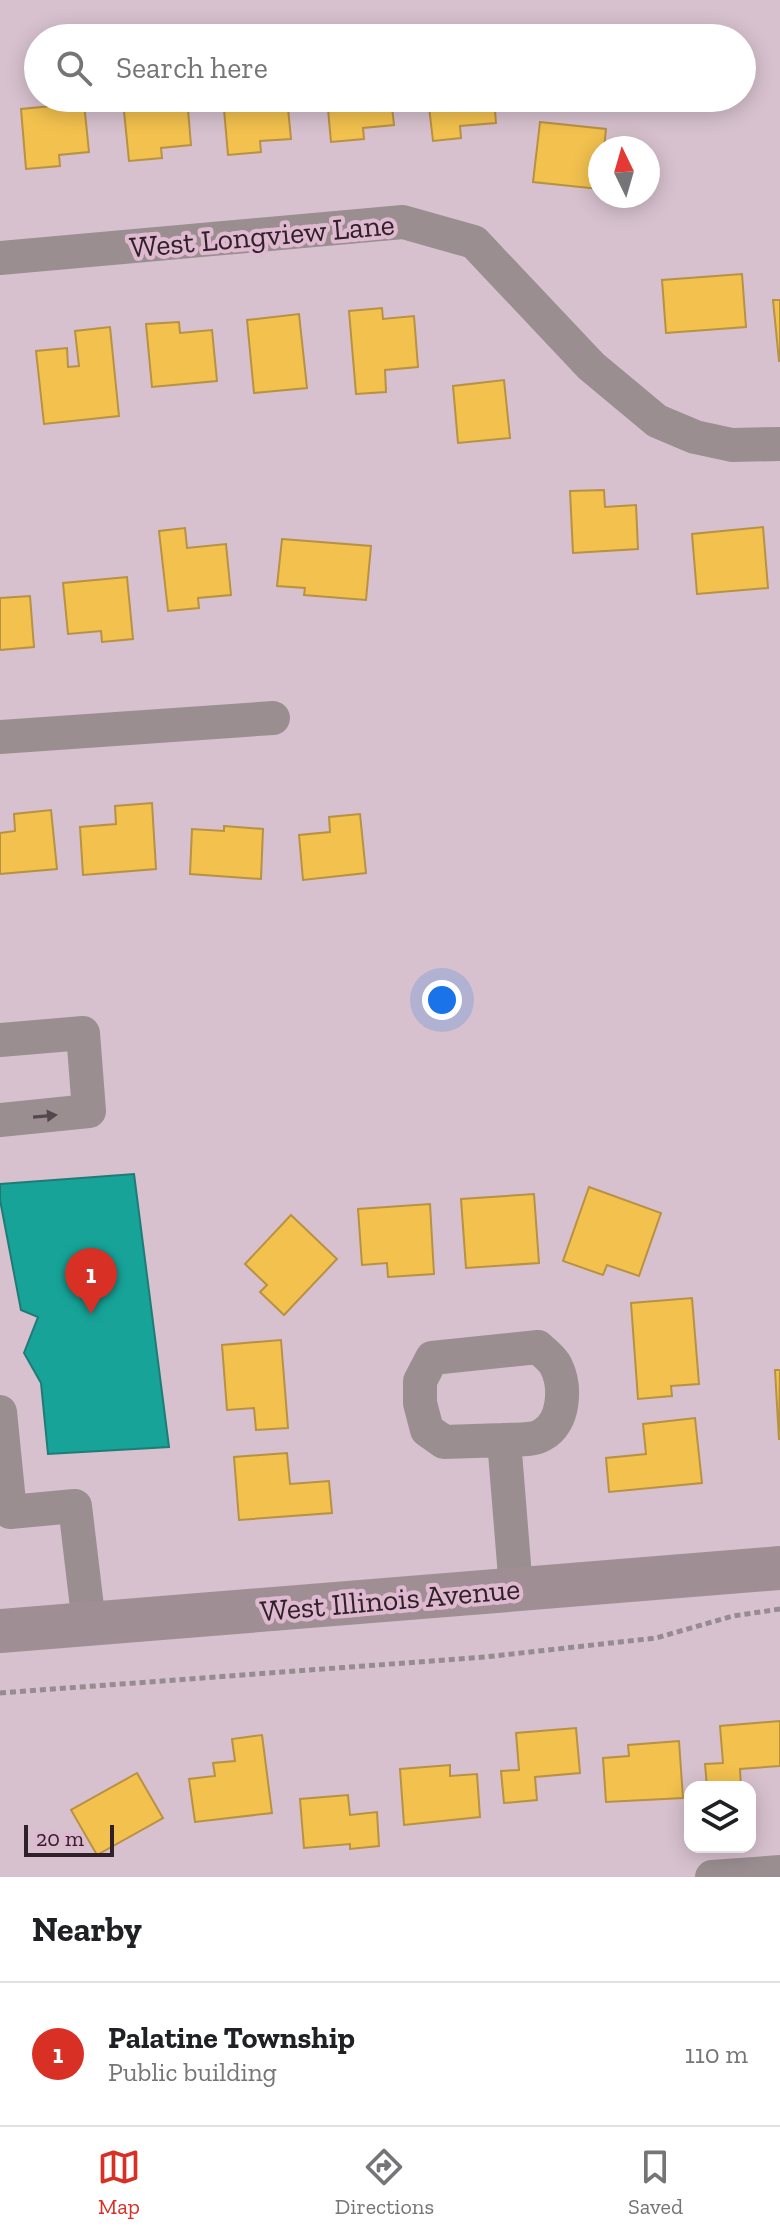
<!DOCTYPE html>
<style>
:root{--surface:#fff;--page:#f2f2f2;--text:#202124;--muted:#757577;--line:#e0e0e0;--accent:#d93025}
body{margin:0;font-family:"Zilla Slab",serif;background:var(--page);color:var(--text)}
.controls{position:absolute;right:24px;bottom:24px;display:grid;overflow:hidden;border-radius:16px;box-shadow:0 4px 20px #0003}
.controls button{width:72px;height:72px;display:grid;place-items:center;padding:0;border:0;border-bottom:2px solid var(--line);background:var(--surface);color:var(--text);font:40px sans-serif}
.compass{position:absolute;left:588px;top:136px;width:72px;height:72px;border-radius:50%;background:var(--surface);box-shadow:0 4px 20px #0003;rotate:355deg}
.scale{position:absolute;left:24px;bottom:20px;width:90px;box-sizing:border-box;padding-left:8px;border:4px solid #2f2129;border-top:0;font-size:22px;line-height:28px;white-space:nowrap;color:#2f2129;-webkit-text-stroke:6px #dfb9cf;paint-order:stroke}
.you{position:absolute;left:442px;top:1000px;width:28px;height:28px;margin:-20px;border:6px solid #fff;border-radius:50%;background:#1a73e8;box-shadow:0 0 0 12px #1a73e833}
.badge{display:grid;place-items:center;width:52px;height:52px;border-radius:50%;background:var(--accent);color:#fff;font-size:26px;font-weight:700}
.pin{position:absolute;translate:-50% -66px;filter:drop-shadow(0 2px 4px #0008)}
.pin::after{content:'';position:absolute;top:42px;width:28px;height:24px;background:inherit;clip-path:polygon(0 0,100% 0,50% 100%)}
.list{margin:0;padding:0;list-style:none}
h2{display:flex;justify-content:space-between;align-items:center;height:104px;margin:0;padding:0 32px;font-size:34px}
h2 small{font-size:26px;font-weight:400;color:var(--muted)}
.list li{display:grid;grid-template-columns:52px 1fr auto;gap:24px;align-items:center;box-sizing:border-box;height:144px;padding:0 32px;border-top:2px solid var(--line)}
.list b{display:block;font-size:30px;white-space:nowrap}
.list p{margin:0;font-size:26px;white-space:nowrap;color:var(--muted)}
.list em{font-size:26px;font-style:normal;color:var(--muted)}
.icon{flex:none;width:44px;height:44px;fill:none;stroke:currentColor;stroke-width:2;stroke-linecap:round;stroke-linejoin:round}
.map{position:relative;flex:none;width:780px;height:1877px;overflow:hidden}
.search{position:absolute;background:var(--surface);box-shadow:0 4px 20px #0003;left:24px;right:24px;top:24px;height:88px;display:flex;align-items:center;gap:20px;box-sizing:border-box;padding:0 28px;border-radius:44px;color:var(--muted);font-size:30px}
.sheet{height:248px;background:var(--surface)}
nav{display:flex;justify-content:space-around;align-items:center;box-sizing:border-box;height:112px;border-top:2px solid var(--line);background:var(--surface);font-size:22px;color:var(--muted)}
nav a{display:grid;justify-items:center;gap:4px}
nav .on{color:var(--accent)}
.map>svg:first-child{display:block}
</style>
<div class="map">
<svg width="780" height="1877" viewBox="0 0 780 1877">
<rect width="100%" height="100%" fill="#d7c1ce"/>
<!-- homes -->
<g fill="#f2c14e" stroke="#b89143" stroke-width="2">
<path d="M153 98H187L191 145 161 148 162 158 129 161 123 101Z"/>
<path d="M223 98H287L291 139 260 141 261 152 228 155Z"/>
<path d="M327 98H391L394 125 363 128 364 139 331 142Z"/>
<path d="M428 98H494L496 123 460 126 461 138 433 141Z"/>
<path d="M84 103 89 152 59 155 60 166 26 169 21 109Z"/>
<path d="M540 122 606 129 604 148H600L599 189 533 182Z"/>
<path d="M742 274 746 327 666 333 662 280Z"/>
<path d="M773 300H780V361H779Z"/>
<path d="M382 308 383 319 414 316 418 367 385 370 386 392 356 394 349 311Z"/>
<path d="M299 314 307 388 254 393 247 320Z"/>
<path d="M179 322 180 333 212 330 217 381 152 387 146 324Z"/>
<path d="M110 327 119 416 44 424 36 351 67 348 68 367 79 366 75 331Z"/>
<path d="M504 380 510 438 458 443 453 386Z"/>
<path d="M604 490 605 507 636 505 638 549 573 553 570 491Z"/>
<path d="M763 527 768 588 697 594 692 534Z"/>
<path d="M185 528 187 548 226 544 231 595 198 598 199 608 168 611 159 531Z"/>
<path d="M282 539 371 546 366 600 304 595 305 588 277 586Z"/>
<path d="M127 577 133 639 102 642 101 631 68 634 63 583Z"/>
<path d="M30 596 34 647 0 650V598Z"/>
<path d="M152 803 156 869 83 875 80 827 116 824 115 806Z"/>
<path d="M51 810 57 869 0 874V833L15 831 14 814Z"/>
<path d="M360 814 366 873 303 880 299 835 330 832 329 817Z"/>
<path d="M224 826 263 829 261 879 190 874 192 829 224 831Z"/>
<path d="M589 1187 661 1213 639 1276 607 1265 603 1275 563 1261Z"/>
<path d="M534 1194 539 1263 466 1268 461 1199Z"/>
<path d="M430 1204 434 1274 388 1277 387 1263 362 1265 358 1209Z"/>
<path d="M291 1215 337 1259 284 1315 260 1292 267 1285 245 1264Z"/>
<path d="M692 1298 699 1384 671 1386 672 1396 638 1399 631 1303Z"/>
<path d="M281 1340 288 1428 256 1430 254 1408 227 1410 222 1345Z"/>
<path d="M775 1370H780L779 1440Z"/>
<path d="M695 1418 702 1483 609 1492 606 1458 646 1454 643 1424Z"/>
<path d="M287 1453 290 1484 329 1481 332 1513 239 1520 234 1457Z"/>
<path d="M780 1721V1766L740 1769 741 1787H707L705 1764 723 1763 720 1726Z"/>
<path d="M576 1728 580 1773 535 1777 537 1800 504 1803 501 1771 519 1770 516 1733Z"/>
<path d="M262 1735 272 1813 195 1822 189 1779 215 1776 213 1763 235 1761 232 1739Z"/>
<path d="M679 1741 683 1798 606 1802 603 1758 629 1756 628 1745Z"/>
<path d="M450 1765V1776L477 1774 480 1817 404 1825 400 1769Z"/>
<path d="M137 1773 163 1818 97 1855 71 1810Z"/>
<path d="M348 1795 350 1815 377 1812 379 1846 350 1849V1844L304 1848 300 1799Z"/>
</g>
<!-- public -->
<path fill="#17a398" stroke="#1e7c77" stroke-width="2" d="M134 1174 169 1447 48 1454 41 1383 24 1353 38 1317 21 1310 0 1200V1184Z"/>
<g fill="none" stroke-linecap="round" stroke-linejoin="round">
<!-- path -->
<path stroke="#968b90" stroke-width="5" stroke-dasharray="6 4" stroke-linecap="butt" d="M0 1693 485 1657 656 1638 733 1616 780 1609"/>
<!-- minor -->
<g stroke="#9a8e91" stroke-width="34">
<path d="M0 258 403 222 474 242 591 366 657 421 695 437 732 445 780 444"/>
<path d="M0 737 273 718"/>
<path d="M0 1040 83 1033 89 1111 0 1120"/>
<path d="M0 1412 10 1512 75 1506 89 1624"/>
<path d="M504 1440C516 1439 532 1441 542 1435 565 1423 566 1386 556 1366 552 1358 544 1353 538 1347L432 1358 420 1381V1403L427 1430 444 1442 504 1440 516 1589"/>
<path d="M712 1877 780 1872"/>
</g>
<!-- major -->
<path stroke="#9f8f95" stroke-width="44" d="M0 1631 780 1568"/>
</g>
<!-- one-way arrows -->
<defs><path id="oneway-solid" d="M-6-.8H1V-3.2L6.5 0L1 3.2V.8H-6Z" transform="scale(2)"/></defs>
<use fill="#54474d" href="#oneway-solid" transform="translate(45 1116) rotate(-5)"/>
<g text-anchor="middle" dominant-baseline="central" stroke-width="8" stroke-linejoin="round" paint-order="stroke">
<!-- street labels -->
<g font-size="30" fill="#2f2129" stroke="#dfb9cf">
<text transform="translate(262 236) rotate(-5)">West Longview Lane</text>
<text transform="translate(390 1600) rotate(-5)">West Illinois Avenue</text>
</g>
</g>
</svg>
<div class="controls">
<button><svg class="icon" aria-label="layers" viewBox="0 0 24 24"><path d="M12 4l9 5-9 5-9-5zM3 14l9 5 9-5"/></svg></button>
</div>
<svg class="compass" viewBox="-18 -18 36 36"><path d="M0-13l5 13h-10z" fill="#e53935"/><path d="M0 13l5-13h-10z" fill="#757577"/></svg>
<div class="scale">20 m</div>
<div class="you"></div>
<div class="pin badge" style="left:91px;top:1314px">1</div>
<div class="search"><svg class="icon" aria-label="search" viewBox="0 0 24 24"><circle cx="10" cy="10" r="6"/><path d="M15 15l6 6"/></svg>Search here</div>
</div>
<section class="sheet">
<h2>Nearby<small></small></h2>
<ul class="list">
<li><span class="badge">1</span><div><b>Palatine Township</b><p>Public building</p></div><em>110 m</em></li>
</ul>
</section>
<nav>
<a class="on"><svg class="icon" aria-label="map" viewBox="0 0 24 24"><path d="M3 6l6-2 6 2 6-2v14l-6 2-6-2-6 2zM9 4v14M15 6v14"/></svg>Map</a>
<a><svg class="icon" aria-label="directions" viewBox="0 0 24 24"><path d="M12 3l9 9-9 9-9-9zM9 14v-3h6M13 9l2 2-2 2"/></svg>Directions</a>
<a><svg class="icon" aria-label="saved" viewBox="0 0 24 24"><path d="M7 4h10v16l-5-4-5 4z"/></svg>Saved</a>
</nav>
